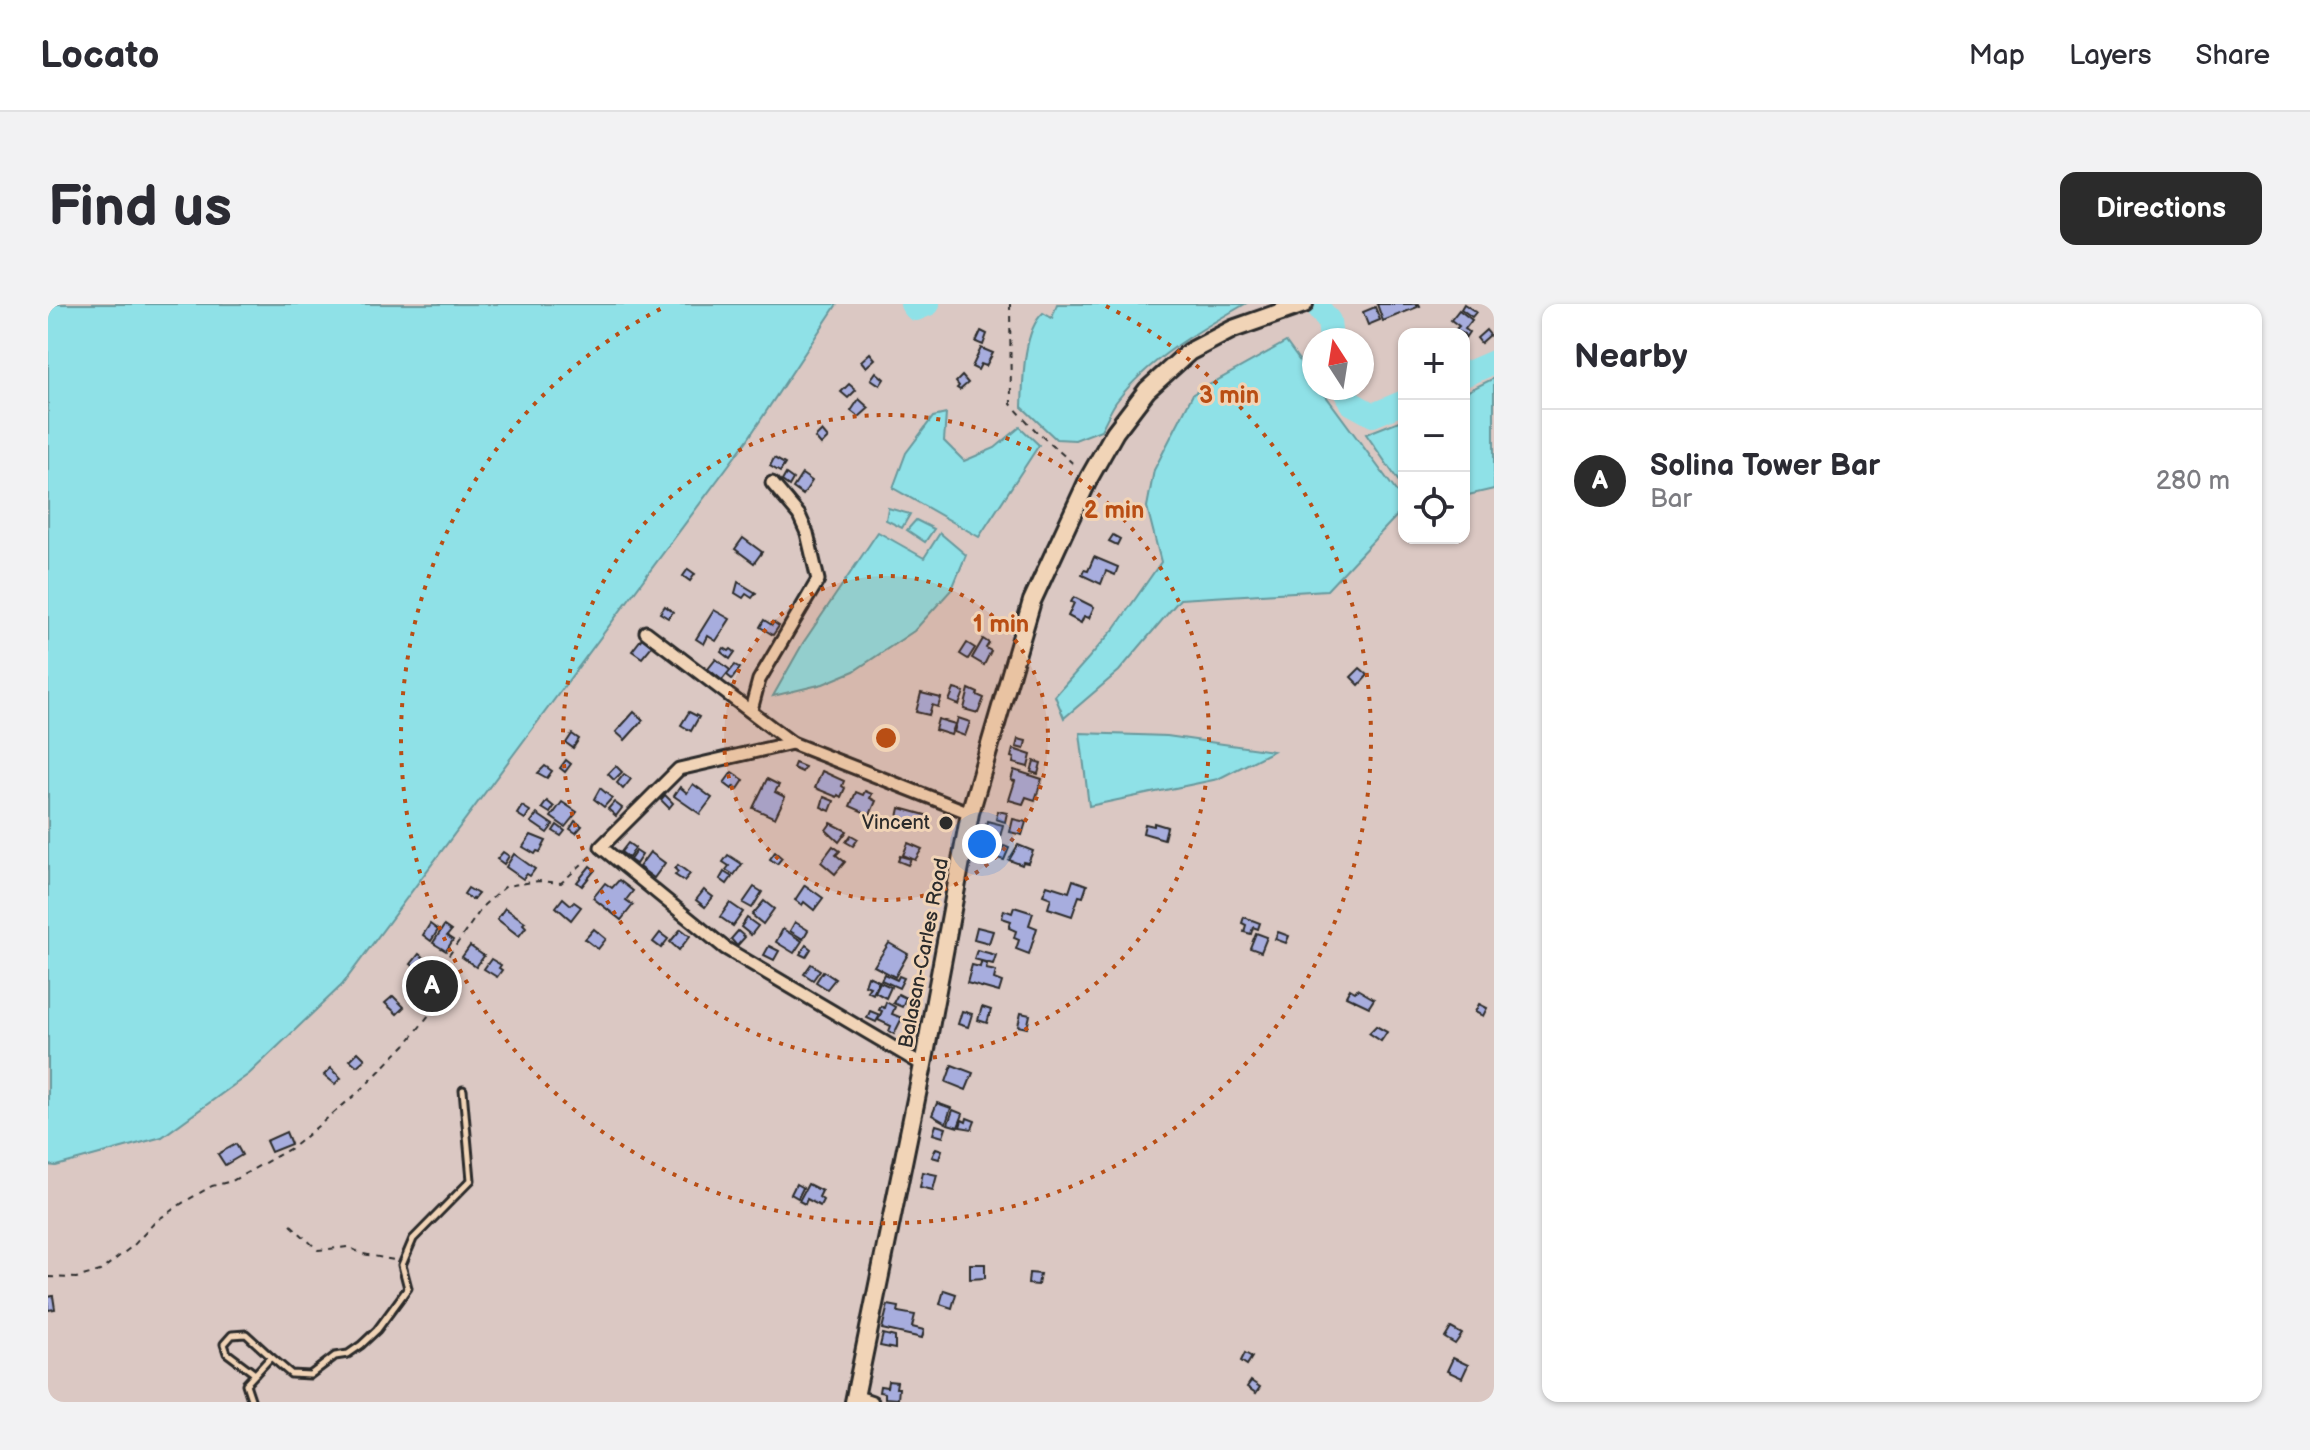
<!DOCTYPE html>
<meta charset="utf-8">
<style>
:root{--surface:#fff;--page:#f2f2f3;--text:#2b2b33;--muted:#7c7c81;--line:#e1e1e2;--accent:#2b2b2b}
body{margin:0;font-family:"Balsamiq Sans",sans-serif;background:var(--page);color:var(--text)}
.controls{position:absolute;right:24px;top:24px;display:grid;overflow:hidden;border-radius:16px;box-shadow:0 2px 6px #0004}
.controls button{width:72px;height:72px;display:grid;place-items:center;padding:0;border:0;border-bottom:2px solid var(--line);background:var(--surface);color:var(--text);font:40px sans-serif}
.compass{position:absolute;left:1254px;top:24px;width:72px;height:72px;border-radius:50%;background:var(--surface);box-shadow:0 2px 6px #0004;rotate:348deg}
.you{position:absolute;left:934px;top:540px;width:28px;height:28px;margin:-20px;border:6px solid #fff;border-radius:50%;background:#1a73e8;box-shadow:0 0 0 12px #1a73e833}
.badge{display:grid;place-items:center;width:52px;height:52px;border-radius:50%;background:var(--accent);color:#fff;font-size:26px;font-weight:700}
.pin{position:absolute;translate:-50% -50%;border:4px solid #fff;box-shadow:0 2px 8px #0006}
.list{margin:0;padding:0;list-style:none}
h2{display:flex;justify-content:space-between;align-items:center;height:104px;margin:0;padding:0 32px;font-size:34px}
h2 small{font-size:26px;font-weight:400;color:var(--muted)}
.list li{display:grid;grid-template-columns:52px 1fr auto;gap:24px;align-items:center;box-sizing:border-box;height:144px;padding:0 32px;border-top:2px solid var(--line)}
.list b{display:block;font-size:30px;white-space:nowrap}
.list p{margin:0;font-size:26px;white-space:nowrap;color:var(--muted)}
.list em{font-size:26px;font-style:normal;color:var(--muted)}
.icon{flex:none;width:44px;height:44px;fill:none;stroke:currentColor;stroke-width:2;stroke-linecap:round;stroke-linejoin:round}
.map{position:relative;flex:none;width:1446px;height:1098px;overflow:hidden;border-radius:16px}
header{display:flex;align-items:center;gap:48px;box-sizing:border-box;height:112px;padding:0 40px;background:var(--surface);border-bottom:2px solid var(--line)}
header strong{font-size:38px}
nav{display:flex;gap:44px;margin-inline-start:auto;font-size:28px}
.intro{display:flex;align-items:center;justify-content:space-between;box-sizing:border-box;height:192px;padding:0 48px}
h1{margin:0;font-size:56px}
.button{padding:20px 36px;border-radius:16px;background:var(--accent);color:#fff;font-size:28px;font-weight:700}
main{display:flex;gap:48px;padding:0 48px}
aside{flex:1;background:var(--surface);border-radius:16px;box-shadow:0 2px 6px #0004}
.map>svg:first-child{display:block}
</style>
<header>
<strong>Locato</strong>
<nav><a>Map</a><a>Layers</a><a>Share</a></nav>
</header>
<div class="intro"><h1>Find us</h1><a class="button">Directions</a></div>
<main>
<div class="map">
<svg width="1446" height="1098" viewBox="0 0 1446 1098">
<rect width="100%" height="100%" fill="#dbc8c3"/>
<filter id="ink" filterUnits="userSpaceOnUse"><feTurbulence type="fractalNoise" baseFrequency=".0125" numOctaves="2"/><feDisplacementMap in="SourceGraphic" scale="16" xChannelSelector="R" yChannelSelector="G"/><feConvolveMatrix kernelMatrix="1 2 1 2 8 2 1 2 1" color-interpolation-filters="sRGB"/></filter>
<g filter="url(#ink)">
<!-- water -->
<g fill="#8fe1e7" stroke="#67989c" stroke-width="2">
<path d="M0 0H789L700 135 294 681 201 770 114 833 8 862 0 861Z"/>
<path d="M1009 0H1197C1150 27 1101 55 1068 98 1062 107 1058 117 1053 126L1027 136 1008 135 974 103C975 77 975 27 995 9L1004 14Z"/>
<path d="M1238 38 1266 77V84H1272L1356 198V204L1279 286 1132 295 1071 367 1016 414 1007 392 1067 324 1113 258 1099 203 1106 166 1145 90Z"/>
<path d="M1446 74V185L1416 192V89Z"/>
<path d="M898 110 896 137 916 157 947 144 972 123 991 141 931 233 845 184 858 149 885 113Z"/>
<path d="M1356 115V185L1318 130Z"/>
<path d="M840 204 862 210 854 224 838 216Z"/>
<path d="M868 216 886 225 877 238 859 226Z"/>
<path d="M830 228 876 254 892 229 918 251 904 285 866 327 806 367 775 380 725 392 755 339Z"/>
<path d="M1032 429 1119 432 1225 447 1170 475 1041 502Z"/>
</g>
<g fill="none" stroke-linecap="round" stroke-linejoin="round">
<!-- river -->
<g stroke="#8fe1e7" stroke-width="24">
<path d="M864 0 868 5 880 0"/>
<path d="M1267 0 1281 17 1283 36"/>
<path d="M1416 71 1446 58"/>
<path d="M1296 84 1303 99 1325 111 1356 98"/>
</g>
</g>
<!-- building -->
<g fill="#a7adde" stroke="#2b2b2b" stroke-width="2">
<path d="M1329 0H1371L1372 2 1335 17Z"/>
<path d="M1416 0 1428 8 1424 13 1413 5Z"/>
<path d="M1327 3 1332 16 1320 21 1315 8Z"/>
<path d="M1411 6 1424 16 1417 25 1421 28 1417 34 1416 30 1407 26 1411 22 1403 16Z"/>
<path d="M1438 26 1442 31 1433 39 1429 34Z"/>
<path d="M933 27 939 30 935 41 928 38Z"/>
<path d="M933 44 945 49 938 62 933 60 930 66 924 63Z"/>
<path d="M822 49 827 55 818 63 813 57Z"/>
<path d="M828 68 836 75 832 81 823 75Z"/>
<path d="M914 72 920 79 912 86 909 84 911 82 908 78Z"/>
<path d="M801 80 808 86 800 94 793 88Z"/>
<path d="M811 95 821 104 811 113 803 107Z"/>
<path d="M774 127 780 134 773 141 767 134Z"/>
<path d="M726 154 737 160 732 168 722 162Z"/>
<path d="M738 170 745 175 741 182 734 177Z"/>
<path d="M754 170 764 177 755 191 745 184Z"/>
<path d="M1065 231 1072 235 1069 241 1061 237Z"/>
<path d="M695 234 714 248 706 259 687 245Z"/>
<path d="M1046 253 1070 263 1067 271 1058 267 1053 280 1034 271 1036 266 1040 267Z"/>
<path d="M640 265 647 270 642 277 635 272Z"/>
<path d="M690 278 708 289 704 294 698 290 695 294 687 289Z"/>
<path d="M1026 293 1046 303 1041 314 1036 312 1033 319 1020 312 1026 299 1023 298Z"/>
<path d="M617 302 625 308 620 314 612 309Z"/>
<path d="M666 306 682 315 668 337 660 332 656 340 648 335Z"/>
<path d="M716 316 724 321 725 318 731 322 725 331 712 323Z"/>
<path d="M594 334 604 342 594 354 584 347Z"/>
<path d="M935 335 941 339 938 344 943 347 936 361 924 354Z"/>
<path d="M919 339 927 344 920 355 912 350Z"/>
<path d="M676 344 681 347 683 345 687 348 682 355 673 348Z"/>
<path d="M668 355 682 366 674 376 660 365Z"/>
<path d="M687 361 692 364 684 375 679 371Z"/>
<path d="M1312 364 1320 371 1311 381 1303 373Z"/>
<path d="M906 385 916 388 911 401 901 397Z"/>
<path d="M921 385 930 389 929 391 936 394 930 409 916 405Z"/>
<path d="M873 389 893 394 890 403 884 401 881 411 868 408Z"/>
<path d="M586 408 595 416 577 436 568 428Z"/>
<path d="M641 408 651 413 643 427 633 421Z"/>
<path d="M910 414 922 418 917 432 906 428Z"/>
<path d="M890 415 907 420 903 431 887 426Z"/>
<path d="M524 430 531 435 525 444 518 439Z"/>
<path d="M970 435 978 437 976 445 968 443Z"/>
<path d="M965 445 983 451 980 463 965 459 966 454 963 453Z"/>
<path d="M518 456 523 460 517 468 512 464Z"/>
<path d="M986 457 993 459 990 470 983 468Z"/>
<path d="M747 459 757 463 754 468 745 464Z"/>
<path d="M497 462 504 467 499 474 490 469Z"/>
<path d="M568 462 574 468 566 476 560 470Z"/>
<path d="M966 466 994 475 987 496 978 493 975 500 961 496 967 477 963 476Z"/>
<path d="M774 467 796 477 794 482 797 484 793 493 790 491 789 493 767 484Z"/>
<path d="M684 468 696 476 690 485 686 482 684 485 676 479Z"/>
<path d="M576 470 583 475 575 485 569 479Z"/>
<path d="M719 475 731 481 727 488 737 493 727 514 705 504Z"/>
<path d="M645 480 664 494 652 510 626 492 632 483 639 489Z"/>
<path d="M552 484 564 494 556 503 546 495Z"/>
<path d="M817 487 824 490 822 494 828 497 822 511 802 502 808 488 815 491Z"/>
<path d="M617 491 625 499 621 504 613 496Z"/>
<path d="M776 493 786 497 782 507 773 503Z"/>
<path d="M499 497 506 503 502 509 494 504Z"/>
<path d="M514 498 529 508 517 523 503 513Z"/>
<path d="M566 498 574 504 568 512 560 505Z"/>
<path d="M474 502 482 507 477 515 469 510Z"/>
<path d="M852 504 881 512 874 526 849 518Z"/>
<path d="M950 507 959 509 957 518 948 515Z"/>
<path d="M489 510 505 521 499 529 483 518Z"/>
<path d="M965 515 978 518 974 531 962 528Z"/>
<path d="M527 517 534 522 528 529 522 525Z"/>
<path d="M939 517 955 521 952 533 936 529Z"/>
<path d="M783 519 799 527 791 538 778 526Z"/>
<path d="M1106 519 1119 523 1116 535 1095 529 1097 520 1106 522Z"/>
<path d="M509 521 517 527 513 532 505 527Z"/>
<path d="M483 531 498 537 492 548 489 547 487 550 475 543Z"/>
<path d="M803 531 810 535 805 542 798 538Z"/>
<path d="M580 539 587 544 581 554 573 548Z"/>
<path d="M860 539 874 545 867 556 855 551Z"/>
<path d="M970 541 985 547 980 559 975 558 974 561 961 556Z"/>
<path d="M785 542 792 547 788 551 797 558 787 570 773 558Z"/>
<path d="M956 542 961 544 956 556 949 554Z"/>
<path d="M588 547 594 551 588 560 582 556Z"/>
<path d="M455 548 461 552 456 560 449 555Z"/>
<path d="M602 548 617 559 606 574 591 563Z"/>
<path d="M727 548 734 554 729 560 722 555Z"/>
<path d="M466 550 487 565 482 572 479 570 475 575 458 563Z"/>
<path d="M680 551 694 560 686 571 678 566 681 562 675 558Z"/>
<path d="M852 552 863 555 860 561 850 557Z"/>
<path d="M630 561 642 570 636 577 627 571 630 568 627 565Z"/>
<path d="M542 562 547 566 534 582 529 578Z"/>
<path d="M676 568 684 573 679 580 672 575Z"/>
<path d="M571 576 585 587 578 596 585 601 573 616 545 594 557 579 564 584Z"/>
<path d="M1025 576 1039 581 1035 593 1031 592 1024 612 1000 604 1003 594 995 591 999 581 1021 588Z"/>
<path d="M757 581 775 594 766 606 756 598 754 601 747 596Z"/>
<path d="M706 583 714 588 704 604 695 599Z"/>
<path d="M420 584 430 590 425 596 416 590Z"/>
<path d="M656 586 665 593 657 603 648 596Z"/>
<path d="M515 594 523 601 526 598 533 603 523 616 508 603Z"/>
<path d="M716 597 726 605 715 620 704 611Z"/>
<path d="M682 599 695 608 685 622 672 613Z"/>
<path d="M966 603 985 609 981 621 989 624 981 650 968 645 971 636 966 634 968 627 961 624 963 617 954 614 956 606 964 609Z"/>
<path d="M457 604 477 618 475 620 478 623 471 632 449 615Z"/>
<path d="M1196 613 1212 619 1210 625 1205 623 1203 630 1196 628 1198 621 1194 619Z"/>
<path d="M699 614 710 622 703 631 693 623Z"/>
<path d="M747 618 760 626 755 635 742 627Z"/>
<path d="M382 620 390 626 383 637 375 631Z"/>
<path d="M396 622 403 627 399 632 405 636 398 647 385 639Z"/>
<path d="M929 623 945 627 941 639 926 635Z"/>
<path d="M546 625 558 635 550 645 537 635Z"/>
<path d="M633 625 642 632 631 646 622 638Z"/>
<path d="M735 625 754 637 746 649 728 638Z"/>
<path d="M690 627 697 633 689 642 683 635Z"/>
<path d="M1230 628 1241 632 1238 639 1227 635Z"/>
<path d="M612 629 620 635 613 644 605 638Z"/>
<path d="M1208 629 1219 633 1213 648 1202 644Z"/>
<path d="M841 639 860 650 847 673 826 662Z"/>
<path d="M758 641 763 645 758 653 752 650Z"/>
<path d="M422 642 436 652 428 663 414 653Z"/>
<path d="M721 642 731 647 726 656 716 651Z"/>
<path d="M929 646 948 651 945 660 926 655Z"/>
<path d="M371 650 388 663 378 675 373 671 374 669 363 660Z"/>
<path d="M443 655 453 661 451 664 454 666 449 673 436 665Z"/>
<path d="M933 658 939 660 938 665 948 667 946 675 954 678 951 688 919 679 924 661 932 663Z"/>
<path d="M763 660 772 666 765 676 756 670Z"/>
<path d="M775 667 787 675 779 685 768 678Z"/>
<path d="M836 670 849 676 851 672 856 674 851 684 833 676Z"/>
<path d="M820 672 831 677 825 690 819 687 822 683 817 681Z"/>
<path d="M832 678 843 683 838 694 827 688Z"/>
<path d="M1302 685 1307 688 1309 685 1326 695 1321 703 1298 692Z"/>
<path d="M367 689 374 694 369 701 362 696Z"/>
<path d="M850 690 858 694 854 703 845 699Z"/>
<path d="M345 692 356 703 349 710 337 699Z"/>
<path d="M838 698 847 703 844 710 854 714 846 730 841 727 843 722 830 716 834 707 831 706 833 702 836 704Z"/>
<path d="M1431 700 1439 704 1435 712 1427 708Z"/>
<path d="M934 703 943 706 939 719 930 716Z"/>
<path d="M822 707 832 711 828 718 819 714Z"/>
<path d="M914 707 924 710 920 723 910 720Z"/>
<path d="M973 709 982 711 979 724 970 722Z"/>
<path d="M1328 722 1339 728 1333 737 1321 729Z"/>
<path d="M310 748 317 755 309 762 302 756Z"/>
<path d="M904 761 925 769 918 786 898 778Z"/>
<path d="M283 764 293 774 287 780 276 771Z"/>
<path d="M889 799 903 804 898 819 884 811Z"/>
<path d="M905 806 915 810 910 823 900 820Z"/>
<path d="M919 814 927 817 924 825 912 823 914 816 918 818Z"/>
<path d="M888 821 898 824 895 833 885 830Z"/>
<path d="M238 828 243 840 223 848 218 837Z"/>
<path d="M188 840 194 851 177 861 170 850Z"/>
<path d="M888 844 894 846 891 855 884 853Z"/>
<path d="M875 868 889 871 885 886 872 883Z"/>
<path d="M748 880 755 884 750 894 743 890Z"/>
<path d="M760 880 774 887 771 893 775 896 772 902 759 895 757 900 751 897Z"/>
<path d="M922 960H937V974L922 975Z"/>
<path d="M981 969 992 970 990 981 980 980Z"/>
<path d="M896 986 908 990 904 1004 892 1000Z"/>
<path d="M5 992 7 1005 0 1006V993Z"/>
<path d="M840 1001 851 1003 850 1008 867 1011 864 1023 876 1026 874 1034 834 1025Z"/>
<path d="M1403 1024 1414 1030 1407 1040 1397 1034Z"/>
<path d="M835 1030 847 1033V1045L832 1042Z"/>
<path d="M1197 1049 1204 1053 1199 1061 1193 1057Z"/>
<path d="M1405 1054 1420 1061 1414 1074 1399 1067Z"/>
<path d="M840 1077 849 1078 848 1084H851L850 1095 837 1094V1089L831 1088 832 1082 839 1083Z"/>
<path d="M1203 1077 1212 1083 1208 1089 1199 1083Z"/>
</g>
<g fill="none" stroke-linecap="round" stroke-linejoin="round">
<defs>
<g id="service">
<path d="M207 1070 179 1049 176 1040 184 1031 198 1030 223 1053"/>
<path d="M204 1098 198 1080 223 1053 243 1070 262 1071 287 1052 300 1050 313 1041 329 1026 360 984 354 961 365 935 423 876 415 786"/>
</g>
<g id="minor">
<path d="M598 328 744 439"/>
<path d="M703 406 711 376 770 276 759 229 751 211 724 179"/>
<path d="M875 761 677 644 553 543 631 465 744 439 922 509"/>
<path d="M807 1092 824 1098"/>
</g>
<path id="secondary" d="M806 1098 875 761 922 509 984 297 1041 174 1067 128 1099 86 1141 48 1185 25 1256 0"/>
</defs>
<!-- service casing -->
<use href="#service" stroke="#2b2b2b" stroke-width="11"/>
<!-- minor casing -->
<use href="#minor" stroke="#2b2b2b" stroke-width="17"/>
<!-- secondary casing -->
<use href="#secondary" stroke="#2b2b2b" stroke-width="22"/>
<!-- path -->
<g stroke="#2b2b2b" stroke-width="2" stroke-dasharray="6 6" stroke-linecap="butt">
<path d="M962 0 963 100 989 128 1028 162"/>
<path d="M243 921 270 946 300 943 315 950 346 956"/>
<path d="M0 973 28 974 52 967 86 941 108 917 136 898 164 882 184 877 245 843 313 786 360 738 384 707 390 691V667L436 601 458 582 491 577 513 579 543 552"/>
</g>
<!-- service -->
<use href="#service" stroke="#f1d4b7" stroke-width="5"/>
<!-- minor -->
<use href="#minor" stroke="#f1d4b7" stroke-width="11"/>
<!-- secondary -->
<use href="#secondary" stroke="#f1d4b7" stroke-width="16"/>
</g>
</g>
<!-- distance rings -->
<circle cx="838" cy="434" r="162" fill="#b94e14" fill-opacity=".12"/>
<g fill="none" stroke="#b94e14" stroke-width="4" stroke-dasharray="4 8">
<circle cx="838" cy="434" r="162"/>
<circle cx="838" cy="434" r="323"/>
<path d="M1058 2A485 485 0 1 1 618 2"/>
</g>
<!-- markers -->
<circle fill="#2b2b2b" stroke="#f1d4b7" stroke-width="3" cx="898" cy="519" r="8"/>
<g text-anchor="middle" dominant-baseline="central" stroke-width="6" stroke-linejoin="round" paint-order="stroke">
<!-- poi labels -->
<g font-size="20" fill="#2b2b2b" stroke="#f1d4b7" text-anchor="end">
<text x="882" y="519">Vincent</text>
</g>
<!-- street labels -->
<g font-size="20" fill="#2b2b2b" stroke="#f1d4b7">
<text transform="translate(876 649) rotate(-79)">Balasan-Carles Road</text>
</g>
</g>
<circle cx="838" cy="434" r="12" fill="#b94e14" stroke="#f1d4b7" stroke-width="4"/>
<g font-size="24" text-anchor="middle" font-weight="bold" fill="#b94e14" stroke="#f1d4b7" stroke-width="6" stroke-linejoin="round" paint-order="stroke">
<text x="1181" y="99">3 min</text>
<text x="1066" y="214">2 min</text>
<text x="953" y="328">1 min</text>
</g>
</svg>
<div class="controls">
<button>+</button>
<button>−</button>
<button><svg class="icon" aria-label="locate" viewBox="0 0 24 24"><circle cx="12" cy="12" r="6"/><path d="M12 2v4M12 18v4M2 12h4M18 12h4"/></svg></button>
</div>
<svg class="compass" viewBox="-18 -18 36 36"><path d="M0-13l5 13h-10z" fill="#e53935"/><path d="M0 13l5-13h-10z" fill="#7c7c81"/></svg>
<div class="you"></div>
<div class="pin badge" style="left:384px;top:682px">A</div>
</div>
<aside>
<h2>Nearby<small></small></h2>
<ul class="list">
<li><span class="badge">A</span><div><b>Solina Tower Bar</b><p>Bar</p></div><em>280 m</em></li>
</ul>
</aside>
</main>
